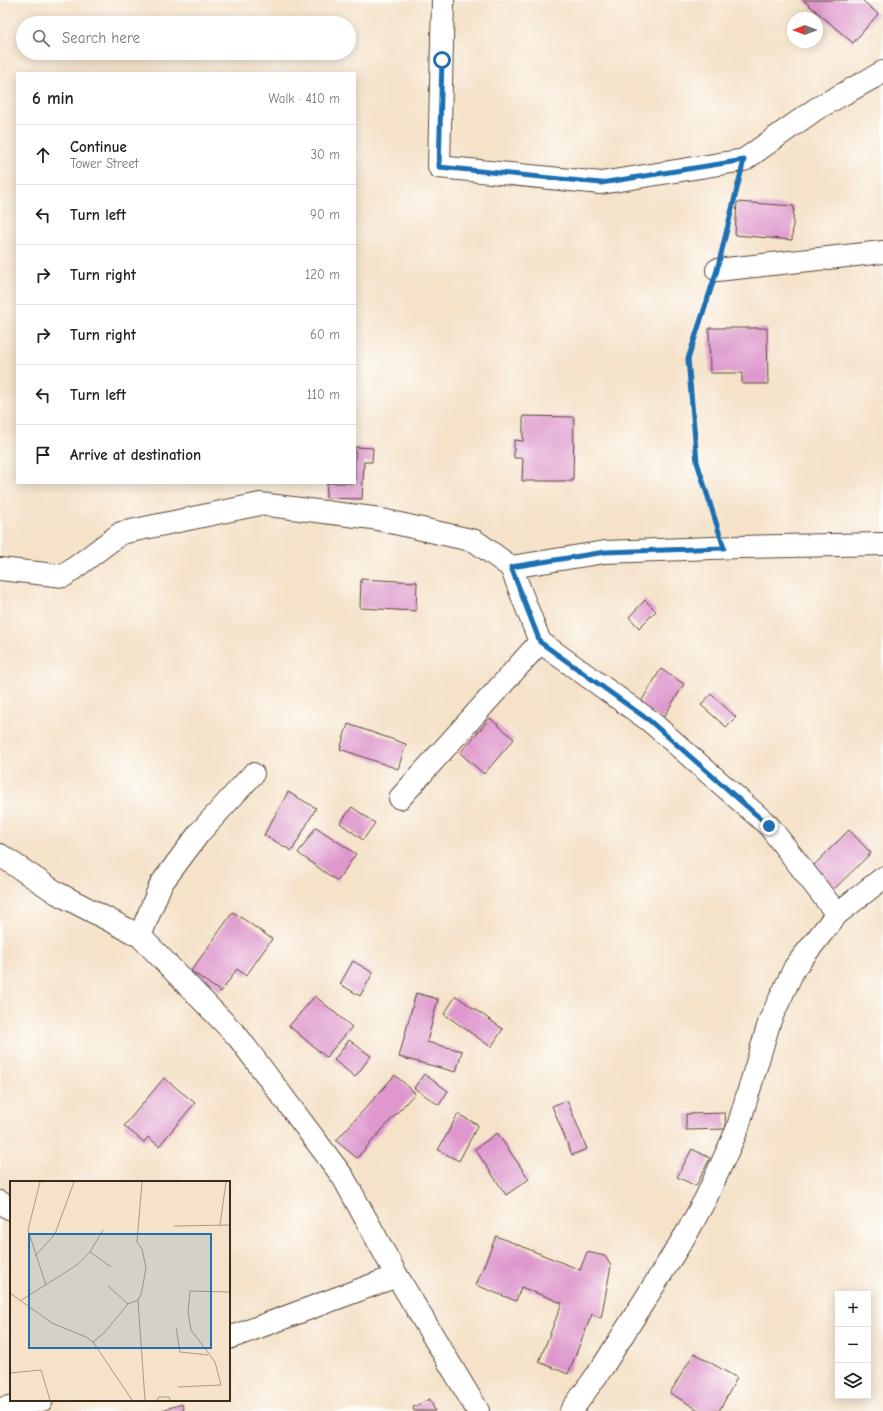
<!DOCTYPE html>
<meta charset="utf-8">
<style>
:root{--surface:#fff;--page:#f2f2f2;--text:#222;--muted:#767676;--line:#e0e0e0}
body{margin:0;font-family:"Comic Neue",sans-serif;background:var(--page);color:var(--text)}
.controls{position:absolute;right:12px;bottom:12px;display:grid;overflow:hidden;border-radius:0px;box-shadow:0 2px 10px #0003}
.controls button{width:36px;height:36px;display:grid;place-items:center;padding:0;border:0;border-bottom:1px solid var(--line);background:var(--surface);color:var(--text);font:20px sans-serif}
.compass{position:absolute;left:787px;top:12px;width:36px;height:36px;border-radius:50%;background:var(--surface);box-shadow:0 2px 10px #0003;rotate:270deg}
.stop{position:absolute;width:12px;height:12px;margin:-9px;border:3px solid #1f6fb2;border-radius:50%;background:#fff}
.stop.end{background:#1f6fb2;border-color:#fff;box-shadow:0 1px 4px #0008}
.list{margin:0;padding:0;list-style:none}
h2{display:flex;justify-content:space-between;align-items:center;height:52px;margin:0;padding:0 16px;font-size:17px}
h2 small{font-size:13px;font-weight:400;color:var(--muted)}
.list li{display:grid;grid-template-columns:26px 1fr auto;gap:12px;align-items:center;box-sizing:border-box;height:60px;padding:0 16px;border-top:1px solid var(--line)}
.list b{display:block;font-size:15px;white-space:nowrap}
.list p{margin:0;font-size:13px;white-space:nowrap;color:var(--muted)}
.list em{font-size:13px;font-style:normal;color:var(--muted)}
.icon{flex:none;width:22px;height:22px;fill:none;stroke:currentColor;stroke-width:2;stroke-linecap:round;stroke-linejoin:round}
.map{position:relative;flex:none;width:883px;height:1411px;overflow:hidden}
.search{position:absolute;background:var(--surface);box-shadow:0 2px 10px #0003;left:16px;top:16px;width:340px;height:44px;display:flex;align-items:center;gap:10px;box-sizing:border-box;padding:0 14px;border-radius:22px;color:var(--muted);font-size:15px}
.panel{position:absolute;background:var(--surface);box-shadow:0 2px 10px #0003;left:16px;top:72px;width:340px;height:412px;border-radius:0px}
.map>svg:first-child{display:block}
</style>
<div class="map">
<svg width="883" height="1411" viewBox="0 0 883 1411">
<rect width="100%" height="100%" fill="#fdfcf7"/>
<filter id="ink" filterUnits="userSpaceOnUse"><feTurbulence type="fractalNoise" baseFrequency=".025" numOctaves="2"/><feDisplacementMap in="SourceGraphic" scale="8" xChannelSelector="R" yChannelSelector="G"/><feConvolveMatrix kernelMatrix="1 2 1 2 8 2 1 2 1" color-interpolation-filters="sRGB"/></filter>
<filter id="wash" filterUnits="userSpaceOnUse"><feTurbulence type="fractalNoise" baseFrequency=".012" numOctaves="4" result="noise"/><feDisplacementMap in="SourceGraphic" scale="16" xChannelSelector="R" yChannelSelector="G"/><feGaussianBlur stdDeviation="0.9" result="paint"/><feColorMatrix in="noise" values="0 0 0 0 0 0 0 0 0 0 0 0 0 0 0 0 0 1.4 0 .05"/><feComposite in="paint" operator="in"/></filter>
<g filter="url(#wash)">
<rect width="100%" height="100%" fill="#f5e2c9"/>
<g id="blocks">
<!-- building -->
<g fill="#de98cd">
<path d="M803 0H862L878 14 853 43Z"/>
<path d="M737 202 794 206 792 240 735 235Z"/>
<path d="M709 328H767L768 384H742V373H710Z"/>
<path d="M523 416 574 417 573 481H522L523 458H514V440L523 441Z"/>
<path d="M355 447 373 448 372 462H364L362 499 326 498 327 483H355Z"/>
<path d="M361 579 417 582 416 611 360 608Z"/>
<path d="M645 600 656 611 639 628 629 617Z"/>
<path d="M661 669 684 684 662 720 639 705Z"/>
<path d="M711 694 736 717 726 727 701 705Z"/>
<path d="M490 718 514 739 484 774 460 753Z"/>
<path d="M348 724 406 744 398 769 340 749Z"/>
<path d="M288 792 316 808 292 851 264 835Z"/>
<path d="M352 807 375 823 363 840 340 823Z"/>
<path d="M316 827 356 854 337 881 298 853Z"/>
<path d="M849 830 871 853 830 893 808 871Z"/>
<path d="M233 912 272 939 246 976 237 969 221 992 191 971Z"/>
<path d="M353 961 373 973 360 996 340 984Z"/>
<path d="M416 993 438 999 427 1042 462 1051 456 1072 399 1057Z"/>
<path d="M315 996 352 1027 326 1057 289 1026Z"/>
<path d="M456 996 503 1029 491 1047 444 1014Z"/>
<path d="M349 1040 371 1056 355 1077 334 1060Z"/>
<path d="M424 1074 448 1091 439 1105 414 1088Z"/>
<path d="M395 1075 415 1093 357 1158 336 1141Z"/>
<path d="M164 1078 195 1103 159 1146 148 1137 144 1142 124 1126Z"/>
<path d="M567 1100 587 1149 572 1155 552 1106Z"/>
<path d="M725 1113 726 1129 686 1130V1114Z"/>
<path d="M458 1114 478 1125 459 1161 438 1150Z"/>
<path d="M497 1133 529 1179 506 1195 475 1149Z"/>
<path d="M692 1149 710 1158 696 1186 677 1177Z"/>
<path d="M496 1236 580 1270 587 1252 605 1256 611 1266 601 1318 592 1314 568 1374 539 1362 562 1303 521 1287 516 1301 476 1285Z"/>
<path d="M694 1353 737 1378 719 1411H700L670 1393Z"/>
<path d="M430 1399 435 1411H414L413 1407Z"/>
<path d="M182 1404 184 1411H159Z"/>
</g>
</g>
</g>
<g filter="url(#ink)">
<use href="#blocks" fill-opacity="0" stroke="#574638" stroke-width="1"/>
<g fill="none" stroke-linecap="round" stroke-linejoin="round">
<defs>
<g id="minor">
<path d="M443 0 439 167 601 183 744 160 816 109 883 72"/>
<path d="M717 270 883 252"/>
<path d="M0 569 64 576 121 533 260 504 373 518 475 541 511 567"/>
<path d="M400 798 540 642"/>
<path d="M0 855 57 893 140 936 238 1037 343 1177 397 1276 478 1411"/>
<path d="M837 914 769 826 650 721 540 642 511 567 605 552 739 547 883 544"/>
<path d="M140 936 161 884 200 832 253 774"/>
<path d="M0 1202 11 1209"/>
<path d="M229 1338 397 1276"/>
<path d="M0 1409 42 1400"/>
<path d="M571 1411 602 1368 688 1231 706 1198 737 1130 770 1020 795 967 837 914 883 878"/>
</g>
</defs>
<!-- minor casing -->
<use href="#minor" stroke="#574638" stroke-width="24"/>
<!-- path -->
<g stroke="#574638" stroke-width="2.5" stroke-dasharray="1 3" stroke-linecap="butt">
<path d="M723 247 738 184"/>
<path d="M711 290 688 359 697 462 718 526"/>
</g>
<!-- minor -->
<use href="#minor" stroke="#fff" stroke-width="22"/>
</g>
</g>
<g fill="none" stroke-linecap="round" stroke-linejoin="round" filter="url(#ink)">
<!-- route -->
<path stroke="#1f6fb2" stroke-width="5" d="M442 60 439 167 601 183 744 160 717 270 688 359 697 462 724 548 605 552 511 567 540 642 650 721 769 826"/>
</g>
<!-- overview -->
<g transform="translate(10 1181)">
<rect width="220" height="220" fill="#f5e2c9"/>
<path fill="none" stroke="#ab9885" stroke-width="1" d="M30 1 18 49 36 104M210 44 216 1M164 45 220 44M80 71 101 86M25 75 45 53 64 1M98 105 118 123M0 112 42 142 76 156 83 161 122 219M128 119 131 114 136 87 132 68 127 61 132 1M10 120 67 84 80 71 93 49M166 146 170 171 198 174M83 161 94 152 118 123 128 119 135 219M0 192 31 189 40 219M168 206 211 204 205 181 181 149 178 131 180 110 220 111M147 219 149 216H159L160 219"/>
<path fill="#1f6fb2" fill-opacity="0.15" stroke="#1f6fb2" stroke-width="2" d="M19 53H201V167H19Z"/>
<rect width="220" height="220" fill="none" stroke="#3b2a1e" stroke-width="2"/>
</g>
</svg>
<div class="controls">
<button>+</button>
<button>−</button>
<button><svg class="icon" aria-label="layers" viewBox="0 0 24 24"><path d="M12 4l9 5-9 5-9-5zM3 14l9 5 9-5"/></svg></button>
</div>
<svg class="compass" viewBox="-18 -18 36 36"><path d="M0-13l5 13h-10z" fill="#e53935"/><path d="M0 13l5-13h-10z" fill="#767676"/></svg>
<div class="stop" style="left:442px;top:60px"></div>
<div class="stop end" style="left:769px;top:826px"></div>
<div class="search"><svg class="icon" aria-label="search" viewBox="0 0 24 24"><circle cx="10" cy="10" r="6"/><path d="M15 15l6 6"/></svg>Search here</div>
<section class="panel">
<h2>6 min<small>Walk · 410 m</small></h2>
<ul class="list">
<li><svg class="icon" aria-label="ahead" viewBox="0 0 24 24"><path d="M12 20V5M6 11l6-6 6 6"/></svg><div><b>Continue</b><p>Tower Street</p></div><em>30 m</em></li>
<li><svg class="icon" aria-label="left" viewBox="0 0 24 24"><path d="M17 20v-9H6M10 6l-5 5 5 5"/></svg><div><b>Turn left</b></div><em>90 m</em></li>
<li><svg class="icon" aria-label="right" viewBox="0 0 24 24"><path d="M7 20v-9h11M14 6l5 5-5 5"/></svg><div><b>Turn right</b></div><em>120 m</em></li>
<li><svg class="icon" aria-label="right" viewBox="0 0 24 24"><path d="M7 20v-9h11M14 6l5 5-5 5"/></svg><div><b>Turn right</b></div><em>60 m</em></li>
<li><svg class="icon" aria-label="left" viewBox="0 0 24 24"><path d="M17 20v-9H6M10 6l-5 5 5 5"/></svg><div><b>Turn left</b></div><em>110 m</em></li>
<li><svg class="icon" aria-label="arrive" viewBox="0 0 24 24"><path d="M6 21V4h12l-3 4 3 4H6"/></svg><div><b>Arrive at destination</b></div></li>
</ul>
</section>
</div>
